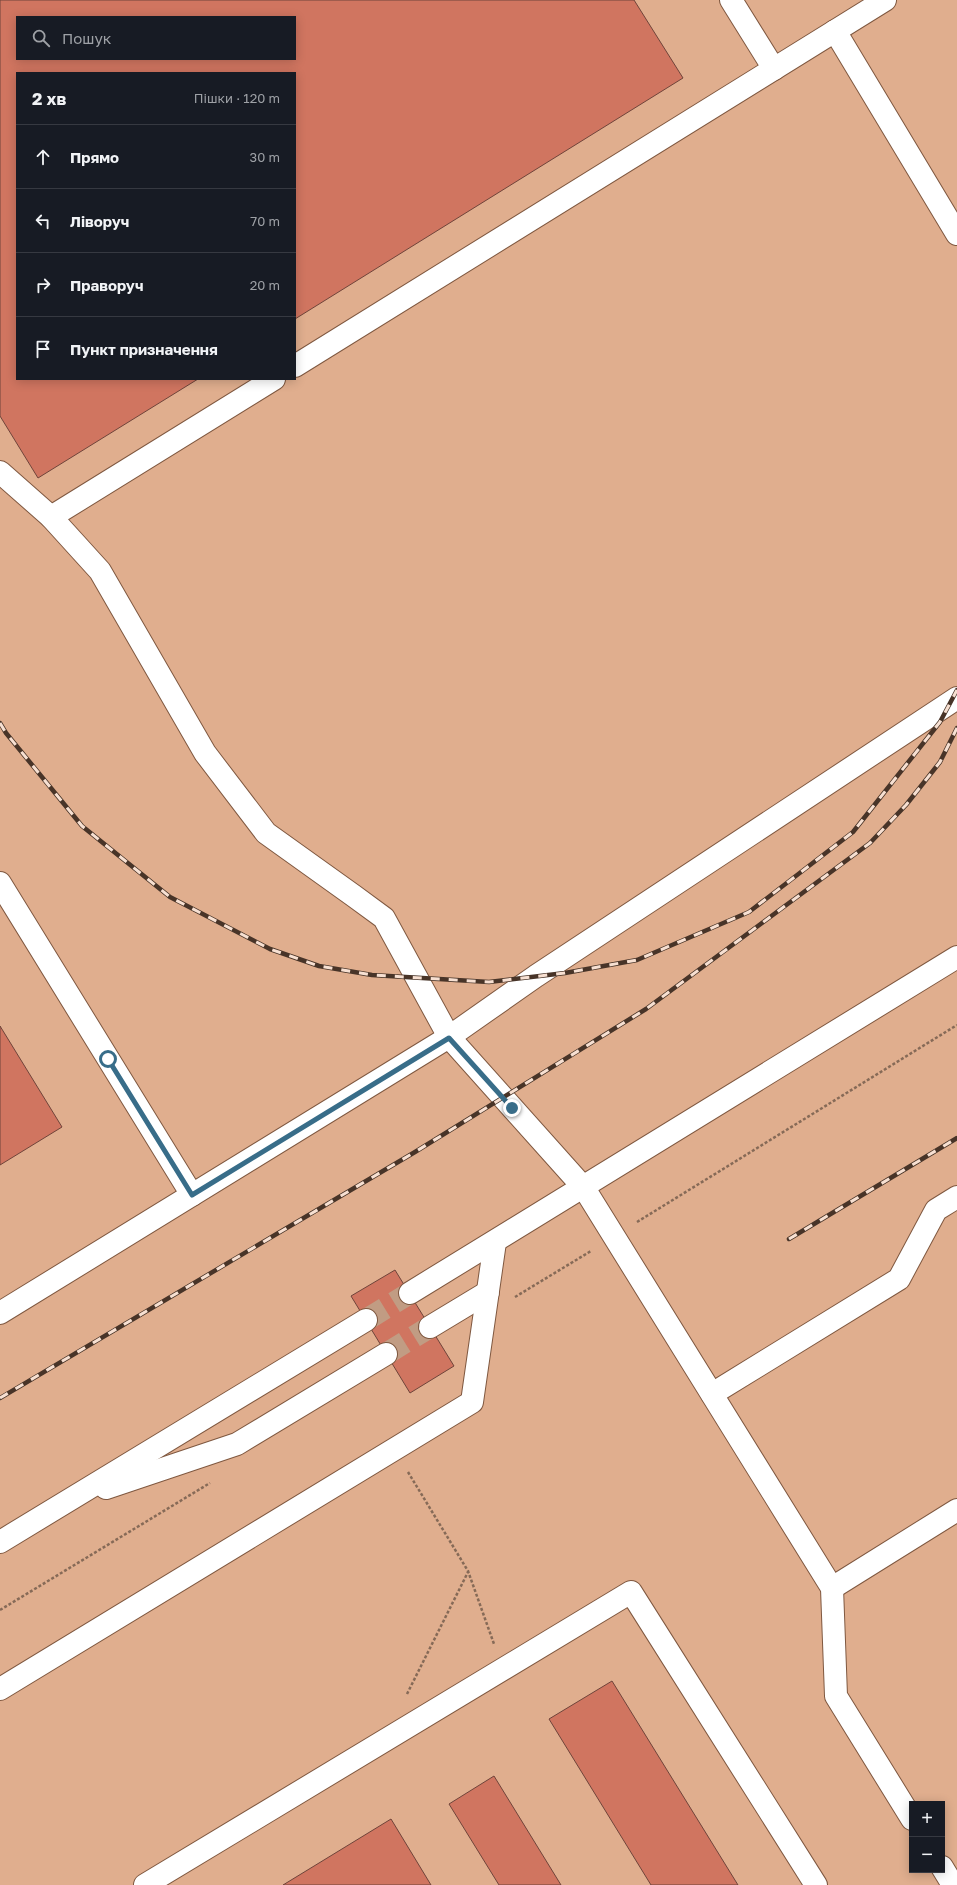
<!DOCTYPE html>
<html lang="uk">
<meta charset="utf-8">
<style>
:root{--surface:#171b24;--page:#242831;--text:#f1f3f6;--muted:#9ea1a6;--line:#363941}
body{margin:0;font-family:"Golos Text",sans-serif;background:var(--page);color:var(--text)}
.controls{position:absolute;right:12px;bottom:12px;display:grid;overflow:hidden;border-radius:0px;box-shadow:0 2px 10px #0003}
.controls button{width:36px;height:36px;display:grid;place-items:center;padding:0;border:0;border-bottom:1px solid var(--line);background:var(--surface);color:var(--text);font:20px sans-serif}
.stop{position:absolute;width:12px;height:12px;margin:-9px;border:3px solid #386d89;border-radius:50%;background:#fff}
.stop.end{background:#386d89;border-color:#fff;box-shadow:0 1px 4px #0008}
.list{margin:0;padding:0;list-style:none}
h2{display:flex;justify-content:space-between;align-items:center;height:52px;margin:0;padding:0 16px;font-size:17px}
h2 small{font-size:13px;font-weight:400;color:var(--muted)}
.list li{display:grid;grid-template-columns:26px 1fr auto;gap:12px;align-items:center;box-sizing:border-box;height:64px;padding:0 16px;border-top:1px solid var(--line)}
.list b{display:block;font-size:15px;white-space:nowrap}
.list em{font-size:13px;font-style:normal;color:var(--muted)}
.icon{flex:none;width:22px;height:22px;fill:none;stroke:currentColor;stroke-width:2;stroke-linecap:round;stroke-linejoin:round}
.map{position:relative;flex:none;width:957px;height:1885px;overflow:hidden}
.search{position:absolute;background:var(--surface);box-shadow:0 2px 10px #0003;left:16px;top:16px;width:280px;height:44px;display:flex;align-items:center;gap:10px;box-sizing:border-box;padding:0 14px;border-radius:0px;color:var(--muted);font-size:15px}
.panel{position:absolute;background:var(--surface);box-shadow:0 2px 10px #0003;left:16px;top:72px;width:280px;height:308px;border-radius:0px}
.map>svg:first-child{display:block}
</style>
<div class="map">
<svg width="957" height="1885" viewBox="0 0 957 1885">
<rect width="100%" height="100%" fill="#e6bb9f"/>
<!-- built -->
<path fill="#e0ae8e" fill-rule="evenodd" d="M0 0H957V1885H0ZM17 17H295V59H17ZM17 73H295V379H17ZM912 1804H942V1870H912Z"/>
<!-- building -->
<g fill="#d07560" stroke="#6f443a" fill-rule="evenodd">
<path d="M0 0H634L683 78 295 319V73H17V379H198L38 478 0 416ZM17 17H295V59H17Z"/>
<path d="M0 1026 62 1127 0 1165Z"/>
<path d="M395 1270 454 1366 410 1393 351 1296Z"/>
<path d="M612 1681 738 1885H651L549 1719Z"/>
<path d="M494 1776 561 1885H499L449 1804Z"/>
<path d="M391 1819 431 1885H283Z"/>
</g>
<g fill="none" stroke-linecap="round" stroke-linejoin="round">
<!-- minor-tunnel -->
<g stroke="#c19c83" stroke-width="22" stroke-dasharray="22 11" stroke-linecap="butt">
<path d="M366 1320 410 1293"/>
<path d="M386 1354 430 1327"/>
</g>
<defs>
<g id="minor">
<path d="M731 0 774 69"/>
<path d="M835 31 957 234"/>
<path d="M295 366 885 0"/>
<path d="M0 472 51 517 100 571 205 753 266 833 354 896 384 918 449 1037 584 1188 832 1588 836 1696 912 1819"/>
<path d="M51 517 274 379"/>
<path d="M0 883 192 1195"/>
<path d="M410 1293 957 957"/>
<path d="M0 1313 449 1037 536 976 957 698"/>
<path d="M430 1327 488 1292"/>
<path d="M712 1394 899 1279 936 1210 957 1197"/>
<path d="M106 1488 237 1444 386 1354"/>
<path d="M0 1542 366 1320"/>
<path d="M832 1588 957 1510"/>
<path d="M0 1689 472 1402 495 1242"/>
<path d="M942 1867 953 1885"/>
<path d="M145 1885 631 1592 816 1885"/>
</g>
</defs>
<!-- minor casing -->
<use href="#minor" stroke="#7f5840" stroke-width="24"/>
<!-- path -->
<g stroke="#866a57" stroke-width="2.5" stroke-dasharray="3 2" stroke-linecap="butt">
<path d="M637 1222 957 1025"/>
<path d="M515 1297 591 1251"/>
<path d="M408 1472 468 1571 494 1644"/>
<path d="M0 1610 210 1483"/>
<path d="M407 1694 468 1572"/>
</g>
<!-- minor -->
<use href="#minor" stroke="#fff" stroke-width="22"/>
<defs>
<g id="rail">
<path d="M0 723 6 733 82 826 170 897 270 949 319 966 372 975 489 982 565 973 637 960 749 912 853 832 940 722 957 690"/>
<path d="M789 1239 957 1138"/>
<path d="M0 1398 415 1152 646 1009 870 843 906 805 940 762 957 728"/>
</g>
</defs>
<!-- rail casing -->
<use href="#rail" stroke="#483428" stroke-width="4.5"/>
<!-- rail -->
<use href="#rail" stroke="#f7e0d2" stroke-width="3" stroke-dasharray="9" stroke-linecap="butt"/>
</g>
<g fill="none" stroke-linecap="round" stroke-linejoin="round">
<!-- route -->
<path stroke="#386d89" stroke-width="5" d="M108 1059 192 1195 449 1038 512 1108"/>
</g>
</svg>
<div class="controls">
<button>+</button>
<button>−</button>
</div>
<div class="stop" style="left:108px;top:1059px"></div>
<div class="stop end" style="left:512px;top:1108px"></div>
<div class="search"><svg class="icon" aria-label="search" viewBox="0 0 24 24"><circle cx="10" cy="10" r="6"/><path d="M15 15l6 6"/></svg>Пошук</div>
<section class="panel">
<h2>2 хв<small>Пішки · 120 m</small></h2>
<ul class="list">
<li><svg class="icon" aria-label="ahead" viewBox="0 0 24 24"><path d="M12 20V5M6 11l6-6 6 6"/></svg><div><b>Прямо</b></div><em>30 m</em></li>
<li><svg class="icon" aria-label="left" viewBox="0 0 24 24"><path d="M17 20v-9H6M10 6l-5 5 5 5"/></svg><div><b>Ліворуч</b></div><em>70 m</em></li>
<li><svg class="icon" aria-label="right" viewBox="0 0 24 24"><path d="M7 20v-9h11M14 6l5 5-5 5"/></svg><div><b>Праворуч</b></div><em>20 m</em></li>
<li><svg class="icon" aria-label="arrive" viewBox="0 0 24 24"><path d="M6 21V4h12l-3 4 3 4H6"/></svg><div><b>Пункт призначення</b></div></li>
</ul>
</section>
</div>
